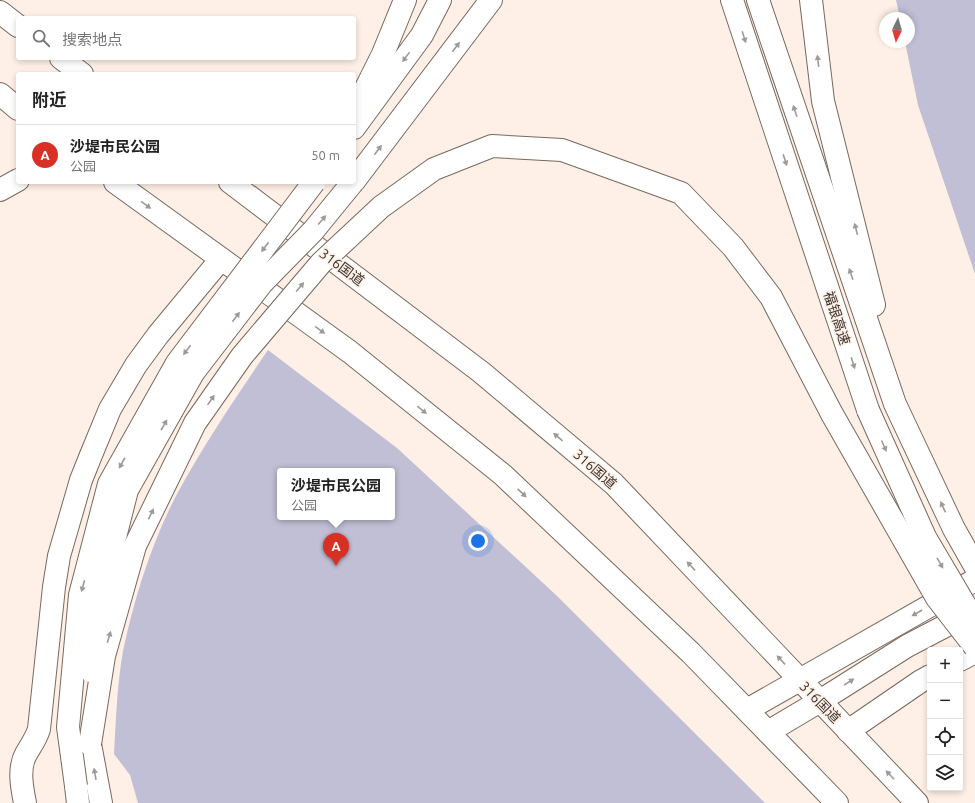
<!DOCTYPE html>
<html lang="zh">
<meta charset="utf-8">
<style>
:root{--surface:#fff;--page:#f6f6f6;--text:#222;--muted:#767676;--line:#e0e0e0;--accent:#d93025}
body{margin:0;font-family:Ubuntu,"Noto Sans SC",sans-serif;background:var(--page);color:var(--text)}
.controls{position:absolute;right:12px;bottom:12px;display:grid;overflow:hidden;border-radius:4px;box-shadow:0 2px 6px #0003}
.controls button{width:36px;height:36px;display:grid;place-items:center;padding:0;border:0;border-bottom:1px solid var(--line);background:var(--surface);color:var(--text);font:20px sans-serif}
.compass{position:absolute;left:879px;top:12px;width:36px;height:36px;border-radius:50%;background:var(--surface);box-shadow:0 2px 6px #0003;rotate:185deg}
.you{position:absolute;left:478px;top:541px;width:14px;height:14px;margin:-10px;border:3px solid #fff;border-radius:50%;background:#1a73e8;box-shadow:0 0 0 6px #1a73e833}
.badge{display:grid;place-items:center;width:26px;height:26px;border-radius:50%;background:var(--accent);color:#fff;font-size:13px;font-weight:700}
.pin{position:absolute;translate:-50% -33px;filter:drop-shadow(0 1px 2px #0008)}
.pin::after{content:'';position:absolute;top:21px;width:14px;height:12px;background:inherit;clip-path:polygon(0 0,100% 0,50% 100%)}
.popup{position:absolute;left:277px;top:468px;width:118px;height:52px;box-sizing:border-box;display:grid;place-content:center;border-radius:4px;background:var(--surface);filter:drop-shadow(0 1px 3px #0005);font-size:13px;white-space:nowrap;color:var(--muted)}
.popup b{font-size:15px;color:var(--text)}
.popup::after{content:'';position:absolute;left:50%;top:100%;margin-left:-8px;border:8px solid transparent;border-top-color:var(--surface)}
.list{margin:0;padding:0;list-style:none}
h2{display:flex;justify-content:space-between;align-items:center;height:52px;margin:0;padding:0 16px;font-size:17px}
h2 small{font-size:13px;font-weight:400;color:var(--muted)}
.list li{display:grid;grid-template-columns:26px 1fr auto;gap:12px;align-items:center;box-sizing:border-box;height:60px;padding:0 16px;border-top:1px solid var(--line)}
.list b{display:block;font-size:15px;white-space:nowrap}
.list p{margin:0;font-size:13px;white-space:nowrap;color:var(--muted)}
.list em{font-size:13px;font-style:normal;color:var(--muted)}
.icon{flex:none;width:22px;height:22px;fill:none;stroke:currentColor;stroke-width:2;stroke-linecap:round;stroke-linejoin:round}
.map{position:relative;flex:none;width:975px;height:803px;overflow:hidden}
.search{position:absolute;background:var(--surface);box-shadow:0 2px 6px #0003;left:16px;top:16px;width:340px;height:44px;display:flex;align-items:center;gap:10px;box-sizing:border-box;padding:0 14px;border-radius:4px;color:var(--muted);font-size:15px}
.panel{position:absolute;background:var(--surface);box-shadow:0 2px 6px #0003;left:16px;top:72px;width:340px;height:112px;border-radius:4px}
.map>svg:first-child{display:block}
</style>
<div class="map">
<svg width="975" height="803" viewBox="0 0 975 803">
<rect width="100%" height="100%" fill="#fef0e6"/>
<!-- green -->
<g fill="#c1bfd5" fill-rule="evenodd">
<path d="M896 0H975V274L918 105 905 42H909V18H900Z"/>
<path d="M268 350 397 448 556 595 765 803H138L130 775 114 754C116 720 117 685 123 651 134 599 152 541 177 494 204 444 236 397 268 350ZM280 471H392V517H280Z"/>
</g>
<g fill="none" stroke-linecap="round" stroke-linejoin="round">
<defs>
<g id="minor">
<path d="M0 190 18 180"/>
<path d="M960 660 975 652"/>
<path d="M747 710 975 580"/>
<path d="M848 731 921 681 930 676"/>
<path d="M768 732 820 701 907 646 972 612"/>
<path d="M25 803C22 788 18 768 26 754 31 745 36 739 39 729L54 587 59 556 81 480 91 455 110 409 136 365 158 335 221 259"/>
</g>
<g id="trunk">
<path d="M0 12 18 26"/>
<path d="M61 58 82 74"/>
<path d="M0 94 18 109"/>
<path d="M115 182 350 352 503 475 691 653 837 803"/>
<path d="M230 182 481 372 614 484 917 803"/>
</g>
<g id="motorway">
<path d="M732 0 868 410"/>
<path d="M758 0 895 404 954 529 975 566"/>
<path d="M811 0 823 101 874 305"/>
<path d="M356 108 383 54 405 0"/>
<path d="M354 128 422 35 440 0"/>
<path d="M354 181 491 0"/>
<path d="M90 744 101 803"/>
<path d="M76 786 78 803"/>
</g>
</defs>
<!-- minor casing -->
<use href="#minor" stroke="#78695e" stroke-width="24"/>
<!-- trunk casing -->
<use href="#trunk" stroke="#78695e" stroke-width="24"/>
<!-- motorway casing -->
<use href="#motorway" stroke="#78695e" stroke-width="24"/>
<!-- minor -->
<use href="#minor" stroke="#fff" stroke-width="22"/>
<!-- trunk -->
<use href="#trunk" stroke="#fff" stroke-width="22"/>
<!-- motorway -->
<use href="#motorway" stroke="#fff" stroke-width="22"/>
<defs>
<g id="motorway-bridge">
<path d="M868 410 925 537 975 622"/>
<path d="M91 671 92 628 127 490 193 373 262 283 313 231 353 182"/>
<path d="M90 744 104 656 135 546 195 423 242 356 321 263 381 207 434 169 492 146 562 150 681 193 733 247 771 297 832 414 937 598 975 647"/>
<path d="M76 786 68 727 80 595 109 484 177 363 314 182"/>
</g>
</defs>
<!-- motorway-bridge casing -->
<use href="#motorway-bridge" stroke="#78695e" stroke-width="24" stroke-linecap="butt"/>
<!-- motorway-bridge -->
<use href="#motorway-bridge" stroke="#fff" stroke-width="22"/>
</g>
<!-- one-way arrows -->
<defs><path id="oneway-solid" d="M-6-.8H1V-3.2L6.5 0L1 3.2V.8H-6Z"/></defs>
<g fill="#9d9a97">
<use href="#oneway-solid" transform="translate(744 37) rotate(72)"/>
<use href="#oneway-solid" transform="translate(456 47) rotate(-53)"/>
<use href="#oneway-solid" transform="translate(406 57) rotate(126)"/>
<use href="#oneway-solid" transform="translate(818 61) rotate(-97)"/>
<use href="#oneway-solid" transform="translate(795 111) rotate(-109)"/>
<use href="#oneway-solid" transform="translate(378 150) rotate(-53)"/>
<use href="#oneway-solid" transform="translate(785 160) rotate(72)"/>
<use href="#oneway-solid" transform="translate(146 205) rotate(36)"/>
<use href="#oneway-solid" transform="translate(322 220) rotate(-50)"/>
<use href="#oneway-solid" transform="translate(856 229) rotate(-104)"/>
<use href="#oneway-solid" transform="translate(265 247) rotate(127)"/>
<use href="#oneway-solid" transform="translate(851 274) rotate(-109)"/>
<use href="#oneway-solid" transform="translate(300 287) rotate(-50)"/>
<use href="#oneway-solid" transform="translate(236 317) rotate(-53)"/>
<use href="#oneway-solid" transform="translate(320 330) rotate(36)"/>
<use href="#oneway-solid" transform="translate(187 350) rotate(127)"/>
<use href="#oneway-solid" transform="translate(853 363) rotate(72)"/>
<use href="#oneway-solid" transform="translate(211 400) rotate(-55)"/>
<use href="#oneway-solid" transform="translate(422 410) rotate(39)"/>
<use href="#oneway-solid" transform="translate(164 425) rotate(-61)"/>
<use href="#oneway-solid" transform="translate(558 437) rotate(-140)"/>
<use href="#oneway-solid" transform="translate(884 446) rotate(66)"/>
<use href="#oneway-solid" transform="translate(122 463) rotate(119)"/>
<use href="#oneway-solid" transform="translate(522 493) rotate(43)"/>
<use href="#oneway-solid" transform="translate(943 507) rotate(-115)"/>
<use href="#oneway-solid" transform="translate(151 514) rotate(-64)"/>
<use href="#oneway-solid" transform="translate(940 563) rotate(60)"/>
<use href="#oneway-solid" transform="translate(691 566) rotate(-133)"/>
<use href="#oneway-solid" transform="translate(83 586) rotate(105)"/>
<use href="#oneway-solid" transform="translate(917 613) rotate(150)"/>
<use href="#oneway-solid" transform="translate(109 637) rotate(-74)"/>
<use href="#oneway-solid" transform="translate(781 660) rotate(-133)"/>
<use href="#oneway-solid" transform="translate(849 682) rotate(-32)"/>
<use href="#oneway-solid" transform="translate(95 774) rotate(-100)"/>
<use href="#oneway-solid" transform="translate(890 775) rotate(-134)"/>
</g>
<g text-anchor="middle" dominant-baseline="central" stroke-width="3.5" stroke-linejoin="round" paint-order="stroke">
<!-- street labels -->
<g font-size="14" fill="#3b342f" stroke="#fef0e6">
<text transform="translate(342 267) rotate(37)">316国道</text>
<text transform="translate(837 318) rotate(72)">福银高速</text>
<text transform="translate(595 469) rotate(41)">316国道</text>
<text transform="translate(820 702) rotate(46)">316国道</text>
</g>
</g>
</svg>
<div class="controls">
<button>+</button>
<button>−</button>
<button><svg class="icon" aria-label="locate" viewBox="0 0 24 24"><circle cx="12" cy="12" r="6"/><path d="M12 2v4M12 18v4M2 12h4M18 12h4"/></svg></button>
<button><svg class="icon" aria-label="layers" viewBox="0 0 24 24"><path d="M12 4l9 5-9 5-9-5zM3 14l9 5 9-5"/></svg></button>
</div>
<svg class="compass" viewBox="-18 -18 36 36"><path d="M0-13l5 13h-10z" fill="#e53935"/><path d="M0 13l5-13h-10z" fill="#767676"/></svg>
<div class="you"></div>
<div class="pin badge" style="left:336px;top:566px">A</div>
<div class="popup"><b>沙堤市民公园</b>公园</div>
<div class="search"><svg class="icon" aria-label="search" viewBox="0 0 24 24"><circle cx="10" cy="10" r="6"/><path d="M15 15l6 6"/></svg>搜索地点</div>
<section class="panel">
<h2>附近<small></small></h2>
<ul class="list">
<li><span class="badge">A</span><div><b>沙堤市民公园</b><p>公园</p></div><em>50 m</em></li>
</ul>
</section>
</div>
